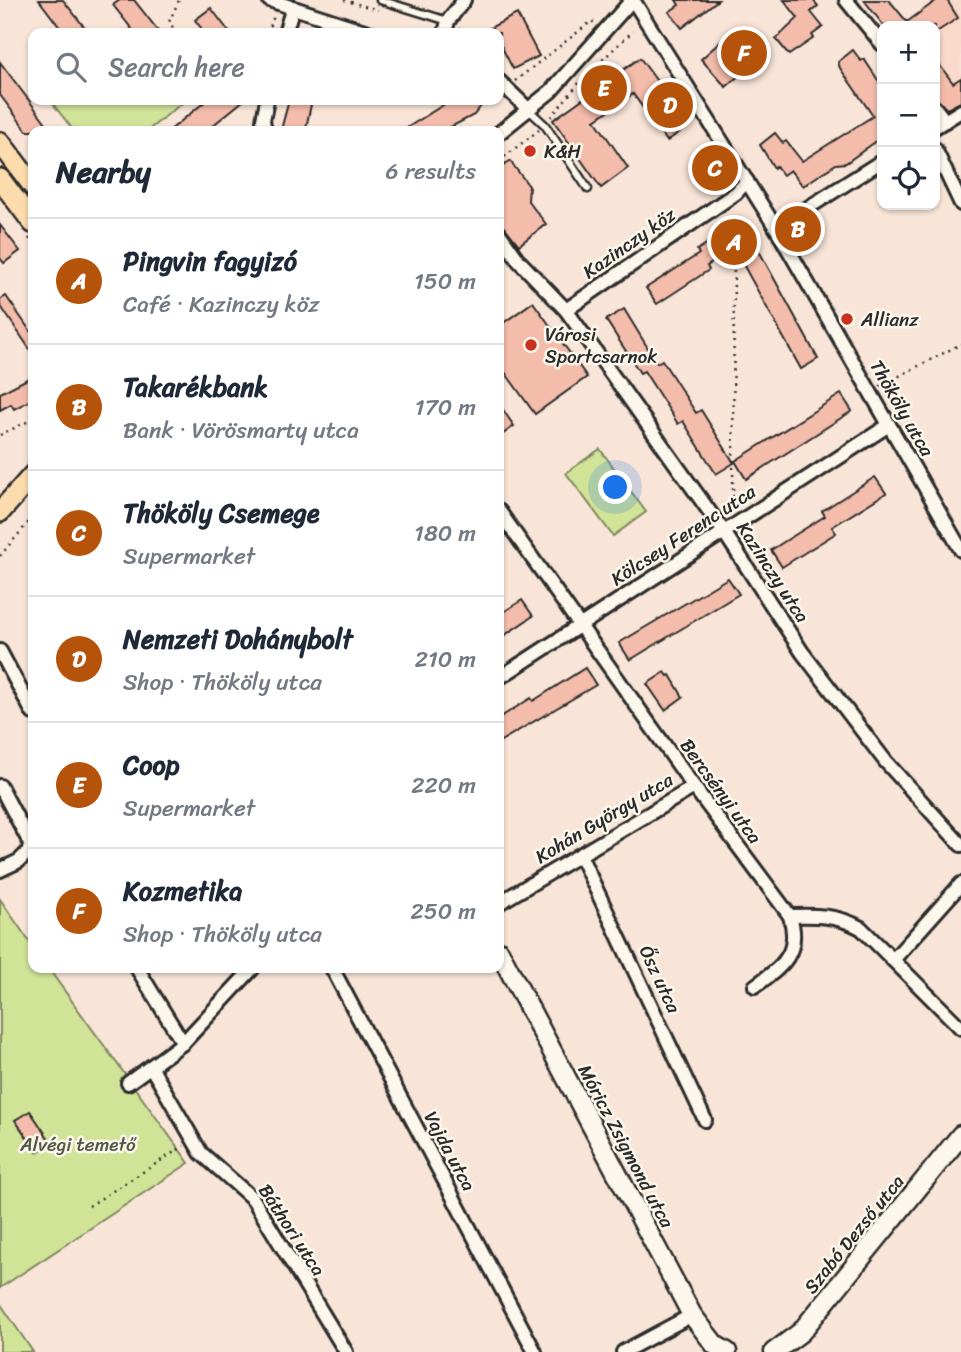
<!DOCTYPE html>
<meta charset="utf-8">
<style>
:root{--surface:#fff;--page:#f6f6f7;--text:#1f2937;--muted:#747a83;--line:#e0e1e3;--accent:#b45309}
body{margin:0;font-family:Sriracha,sans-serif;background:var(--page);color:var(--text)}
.controls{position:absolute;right:21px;top:21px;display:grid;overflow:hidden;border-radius:14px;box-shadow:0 2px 5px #0004}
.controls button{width:63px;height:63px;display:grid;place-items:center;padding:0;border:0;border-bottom:2px solid var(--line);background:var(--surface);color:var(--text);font:35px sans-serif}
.you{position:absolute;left:616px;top:488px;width:24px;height:24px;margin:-18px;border:5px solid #fff;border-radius:50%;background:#1a73e8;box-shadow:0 0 0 10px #1a73e833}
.badge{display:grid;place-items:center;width:46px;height:46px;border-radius:50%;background:var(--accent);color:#fff;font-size:23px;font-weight:700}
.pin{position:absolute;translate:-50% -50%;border:4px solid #fff;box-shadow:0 2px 7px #0006}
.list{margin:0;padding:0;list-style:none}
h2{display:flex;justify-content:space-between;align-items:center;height:91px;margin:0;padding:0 28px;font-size:30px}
h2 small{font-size:23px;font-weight:400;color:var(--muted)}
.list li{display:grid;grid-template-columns:46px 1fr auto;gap:21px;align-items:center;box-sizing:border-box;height:126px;padding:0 28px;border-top:2px solid var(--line)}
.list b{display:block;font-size:26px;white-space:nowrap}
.list p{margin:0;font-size:23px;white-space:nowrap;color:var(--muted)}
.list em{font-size:23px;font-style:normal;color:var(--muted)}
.icon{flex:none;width:38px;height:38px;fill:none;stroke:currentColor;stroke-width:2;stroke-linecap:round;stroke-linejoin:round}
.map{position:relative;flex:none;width:961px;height:1352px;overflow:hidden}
.search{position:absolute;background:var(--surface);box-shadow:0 2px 5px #0004;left:28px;top:28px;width:476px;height:77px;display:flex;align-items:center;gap:18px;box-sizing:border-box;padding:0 24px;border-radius:14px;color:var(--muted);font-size:26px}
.panel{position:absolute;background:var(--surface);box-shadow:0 2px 5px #0004;left:28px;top:126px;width:476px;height:847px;border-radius:14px}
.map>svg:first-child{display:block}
</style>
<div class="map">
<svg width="961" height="1352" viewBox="0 0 961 1352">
<rect width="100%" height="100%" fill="#f9e5d8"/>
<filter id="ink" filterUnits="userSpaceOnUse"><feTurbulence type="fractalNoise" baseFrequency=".0143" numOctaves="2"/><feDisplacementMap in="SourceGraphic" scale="14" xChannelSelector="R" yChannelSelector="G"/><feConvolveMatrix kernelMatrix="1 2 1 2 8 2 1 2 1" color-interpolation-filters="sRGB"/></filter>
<g filter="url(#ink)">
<!-- built -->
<path fill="#f8d9ca" d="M937 0H961V103L945 113 935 100V26H891L904 16 909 21Z"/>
<!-- green -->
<g fill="#d0e397" stroke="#7e8761" stroke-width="2">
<path d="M50 100H186L147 131H74Z"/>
<path d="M600 449 646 512 613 536 566 473Z"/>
<path d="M0 899 33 947V968H48L189 1163 0 1288Z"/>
<path d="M0 1303 33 1352H0Z"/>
</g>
<!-- building -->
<g fill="#f4bcaa" stroke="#2b2b2b" stroke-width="2">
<path d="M39 0H63L89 33H64Z"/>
<path d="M120 0H134L160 33H135L113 5Z"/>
<path d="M676 0H718L682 28 669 12 679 5Z"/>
<path d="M784 0H813L818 6 811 12 823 27 812 35 814 38 789 55 776 39 798 18Z"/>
<path d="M864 0H889L907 22 937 0H947L958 18 935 33V26H884Z"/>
<path d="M211 8 230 33H205L195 20Z"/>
<path d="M517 14 539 56 513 69 499 42V33H480Z"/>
<path d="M728 35 734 43 737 41 753 63 726 87 701 59Z"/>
<path d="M853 50 861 61 864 59 882 86V137L846 163 836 164 803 186 790 170 783 175 776 166 774 168 760 145 775 133 783 143 786 141 802 161 873 116 840 68 838 62Z"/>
<path d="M640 58 689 125 667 141 633 94 595 120 628 168 601 188 553 120Z"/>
<path d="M935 59 953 83 961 78V102L947 109 935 99Z"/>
<path d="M0 62 52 131H27L0 95Z"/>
<path d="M207 100H244L206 131H169Z"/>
<path d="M289 100H312L306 128 301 131H285L282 126Z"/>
<path d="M451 100H481V106L474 115 443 131H402Z"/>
<path d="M510 161 529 186 528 201 546 224 519 245 499 220V169Z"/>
<path d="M0 225 20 251 4 263 0 258Z"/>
<path d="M728 230 738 246 707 266 709 270 657 304 646 288 699 254 697 250Z"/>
<path d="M758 249 818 359 801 369 740 259Z"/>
<path d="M6 296 33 335V354L0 305V300Z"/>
<path d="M533 302 587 377 535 414 499 364V326Z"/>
<path d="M624 309 657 363 662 360 696 413 701 410 734 463 716 474 683 421 678 424 644 371 640 373 606 320Z"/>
<path d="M33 376V399L14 409 11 404 0 410V393Z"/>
<path d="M841 394 852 411 746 479 735 461Z"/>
<path d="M499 404 514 426 499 437Z"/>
<path d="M875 477 886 493 832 527 836 533 782 567 771 550 825 516 822 511Z"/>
<path d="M728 578 739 594 630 660 619 643Z"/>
<path d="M522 600 533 616 499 639V615Z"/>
<path d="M585 668 596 685 499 742V718L531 698 533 701Z"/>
<path d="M665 672 668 676 670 675 683 697 665 710 647 684Z"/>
<path d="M30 1111 51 1142 37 1152 15 1120Z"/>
</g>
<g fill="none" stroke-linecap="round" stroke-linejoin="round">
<defs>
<g id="service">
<path d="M380 0 448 21"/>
<path d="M529 110 545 125 588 189"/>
</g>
<g id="minor">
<path d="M269 0 371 33"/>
<path d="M633 0 776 228 961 550"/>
<path d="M846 0 882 44"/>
<path d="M285 33 293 7"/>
<path d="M445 33 448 21 464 0"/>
<path d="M499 81 529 110"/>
<path d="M935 108 945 121"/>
<path d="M935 127 961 111"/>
<path d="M265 131 263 120 267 100"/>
<path d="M499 133 551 91 632 0"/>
<path d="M935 149 961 204"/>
<path d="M776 228 882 161"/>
<path d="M499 233 519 261 566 310 724 532 802 652 886 762 961 845"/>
<path d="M566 310 736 193 747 181"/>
<path d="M499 511 694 787 790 916C817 915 837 915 861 928L961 1028"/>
<path d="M0 651 33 713"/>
<path d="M499 678 889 425"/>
<path d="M0 786 30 843 29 851 19 861 0 870"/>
<path d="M580 855 705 1120"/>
<path d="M499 903 694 787"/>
<path d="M893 960 961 884"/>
<path d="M137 968 183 1043"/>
<path d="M332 968 535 1352"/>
<path d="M755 986C783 966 801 953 790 916"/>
<path d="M151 1067 201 1153 253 1199 346 1352"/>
<path d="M128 1083 183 1043 253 968"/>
<path d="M623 1352 692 1315"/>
</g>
<g id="secondary">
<path d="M499 951 692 1315 715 1345 727 1352"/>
<path d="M774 1352 801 1332 961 1135"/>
</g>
<g id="primary">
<path d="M0 142 33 186"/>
<path d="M0 179 33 223"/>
<path d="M0 512 33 475"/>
</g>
</defs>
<!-- service casing -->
<use href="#service" stroke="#2b2b2b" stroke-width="11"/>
<!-- minor casing -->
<use href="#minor" stroke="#2b2b2b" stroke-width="18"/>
<!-- secondary casing -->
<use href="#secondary" stroke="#2b2b2b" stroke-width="23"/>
<!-- primary casing -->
<use href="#primary" stroke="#2b2b2b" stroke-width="24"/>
<!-- path -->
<g stroke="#2b2b2b" stroke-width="2.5" stroke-dasharray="2 5" stroke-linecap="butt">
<path d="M344 0 378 10"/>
<path d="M459 29 474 33"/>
<path d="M177 33 169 22 179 0"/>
<path d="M268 33 275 13"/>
<path d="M515 81 592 21 595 24"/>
<path d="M551 117 584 77 633 31"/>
<path d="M499 161 539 130"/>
<path d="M29 238 33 244"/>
<path d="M880 386 961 344"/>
<path d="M0 435 33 419"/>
<path d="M733 497 734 256 761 238"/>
<path d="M0 556 33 517"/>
<path d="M89 1206 184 1146"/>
</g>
<!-- service -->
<use href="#service" stroke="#fbf7ec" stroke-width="6"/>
<!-- minor -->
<use href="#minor" stroke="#fbf7ec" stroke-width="12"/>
<!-- secondary -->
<use href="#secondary" stroke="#fbf7ec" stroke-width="18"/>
<!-- primary -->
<use href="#primary" stroke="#fcdcac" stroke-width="19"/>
</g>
</g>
<!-- markers -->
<g fill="#c8321e" stroke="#fbf7ec" stroke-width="2.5">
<circle cx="530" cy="151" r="7"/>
<circle cx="847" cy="319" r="7"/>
<circle cx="531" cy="345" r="7"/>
</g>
<g text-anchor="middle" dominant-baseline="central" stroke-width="5" stroke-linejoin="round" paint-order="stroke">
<!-- poi labels -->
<g font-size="19" fill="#2b2b2b" stroke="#fbf7ec" text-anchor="start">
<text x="544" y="151">K&amp;H</text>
<text x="861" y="319">Allianz</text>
<text x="545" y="334">Városi<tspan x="545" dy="22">Sportcsarnok</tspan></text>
</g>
<!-- street labels -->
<g font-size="19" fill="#2b2b2b" stroke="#fbf7ec">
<text transform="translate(629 243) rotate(-35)">Kazinczy köz</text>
<text transform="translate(902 408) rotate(60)">Thököly utca</text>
<text transform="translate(683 535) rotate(-33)">Kölcsey Ferenc utca</text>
<text transform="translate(773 572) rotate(57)">Kazinczy utca</text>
<text transform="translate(721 791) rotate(54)">Bercsényi utca</text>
<text transform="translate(604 818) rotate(-31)">Kohán György utca</text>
<text transform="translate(660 979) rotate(65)">Ősz utca</text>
<text transform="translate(626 1146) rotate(62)">Móricz Zsigmond utca</text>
<text transform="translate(450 1151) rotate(62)">Vajda utca</text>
<text transform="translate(292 1230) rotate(57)">Báthori utca</text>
<text transform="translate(854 1234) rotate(-51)">Szabó Dezső utca</text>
</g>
<!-- park labels -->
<g font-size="19" fill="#545946" stroke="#fbf7ec">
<text x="78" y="1144">Alvégi temető</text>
</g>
</g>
</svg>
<div class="controls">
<button>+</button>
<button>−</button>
<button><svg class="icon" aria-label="locate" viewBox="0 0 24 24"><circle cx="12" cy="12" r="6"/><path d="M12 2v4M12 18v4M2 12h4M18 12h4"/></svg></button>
</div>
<div class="you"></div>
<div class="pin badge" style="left:734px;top:242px">A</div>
<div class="pin badge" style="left:798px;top:229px">B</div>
<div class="pin badge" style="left:715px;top:168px">C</div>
<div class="pin badge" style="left:670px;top:105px">D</div>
<div class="pin badge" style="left:604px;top:88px">E</div>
<div class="pin badge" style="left:744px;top:53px">F</div>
<div class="search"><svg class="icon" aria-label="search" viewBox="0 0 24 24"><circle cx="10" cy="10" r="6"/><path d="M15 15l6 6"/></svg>Search here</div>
<section class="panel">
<h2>Nearby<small>6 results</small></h2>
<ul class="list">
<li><span class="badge">A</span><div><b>Pingvin fagyizó</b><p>Café · Kazinczy köz</p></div><em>150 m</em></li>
<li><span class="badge">B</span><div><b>Takarékbank</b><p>Bank · Vörösmarty utca</p></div><em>170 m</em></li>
<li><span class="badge">C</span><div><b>Thököly Csemege</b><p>Supermarket</p></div><em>180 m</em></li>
<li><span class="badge">D</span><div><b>Nemzeti Dohánybolt</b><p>Shop · Thököly utca</p></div><em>210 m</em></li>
<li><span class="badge">E</span><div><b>Coop</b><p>Supermarket</p></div><em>220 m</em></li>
<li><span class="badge">F</span><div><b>Kozmetika</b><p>Shop · Thököly utca</p></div><em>250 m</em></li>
</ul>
</section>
</div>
